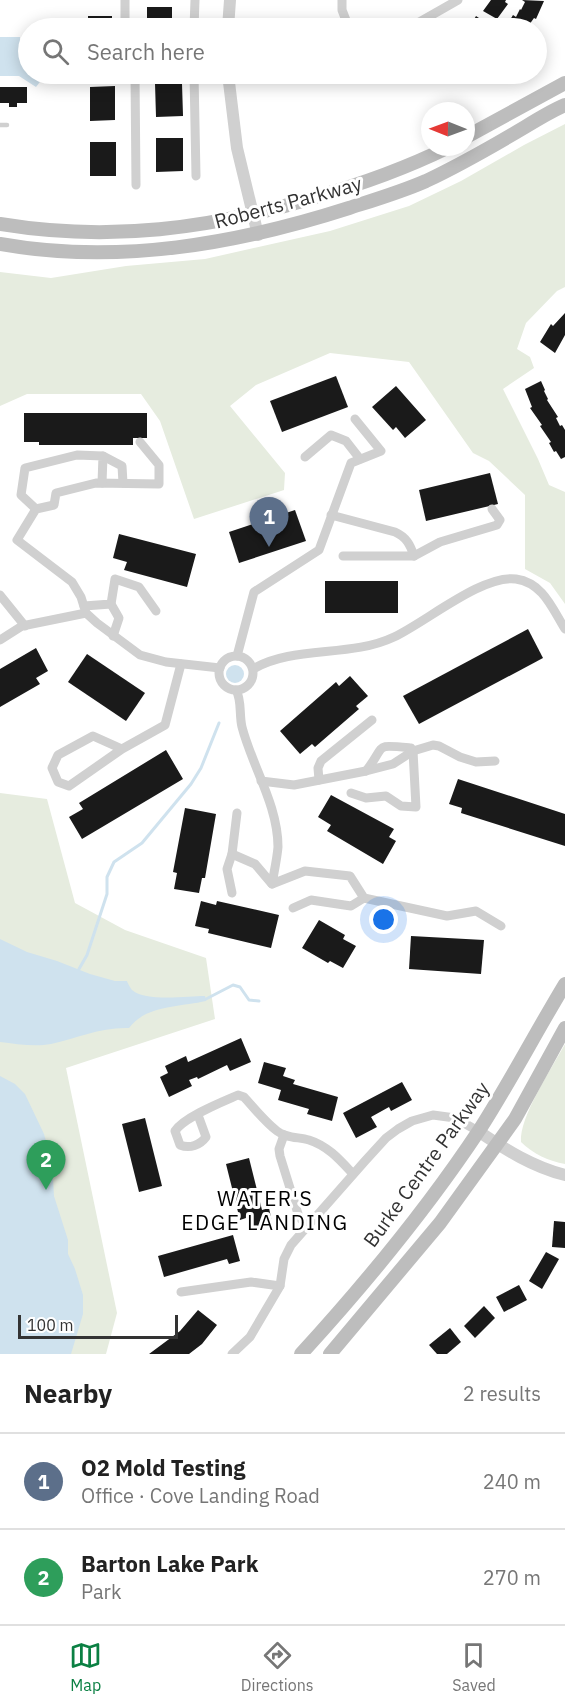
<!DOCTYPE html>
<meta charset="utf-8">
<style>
:root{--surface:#fff;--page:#f6f6f6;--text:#222;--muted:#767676;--line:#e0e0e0;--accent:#0b8043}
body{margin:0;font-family:"IBM Plex Sans",sans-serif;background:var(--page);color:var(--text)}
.compass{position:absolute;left:421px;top:102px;width:54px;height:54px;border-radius:50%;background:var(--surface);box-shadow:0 3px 15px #0003;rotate:271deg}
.scale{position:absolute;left:18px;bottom:15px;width:160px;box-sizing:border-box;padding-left:6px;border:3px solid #333;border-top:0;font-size:16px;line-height:21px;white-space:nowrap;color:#333;-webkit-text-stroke:4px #fff;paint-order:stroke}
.you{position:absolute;left:384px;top:920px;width:21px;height:21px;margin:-15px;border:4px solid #fff;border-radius:50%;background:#1a73e8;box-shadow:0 0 0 9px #1a73e833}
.badge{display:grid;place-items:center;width:39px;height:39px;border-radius:50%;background:var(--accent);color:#fff;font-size:20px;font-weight:700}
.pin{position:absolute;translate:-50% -50px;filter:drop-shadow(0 2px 3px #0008)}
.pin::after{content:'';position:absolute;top:32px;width:21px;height:18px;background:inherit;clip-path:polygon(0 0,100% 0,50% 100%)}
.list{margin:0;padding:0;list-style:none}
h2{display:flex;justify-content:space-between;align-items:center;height:78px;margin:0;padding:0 24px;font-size:26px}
h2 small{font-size:20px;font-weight:400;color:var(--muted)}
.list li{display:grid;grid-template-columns:39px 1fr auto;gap:18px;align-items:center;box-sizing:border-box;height:96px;padding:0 24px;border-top:2px solid var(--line)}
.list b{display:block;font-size:22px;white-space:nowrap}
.list p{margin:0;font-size:20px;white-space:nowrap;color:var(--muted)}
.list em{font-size:20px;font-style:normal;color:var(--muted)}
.icon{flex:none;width:33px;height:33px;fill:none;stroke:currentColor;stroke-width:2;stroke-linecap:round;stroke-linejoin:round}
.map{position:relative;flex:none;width:565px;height:1354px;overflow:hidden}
.search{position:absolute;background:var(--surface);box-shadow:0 3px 15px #0003;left:18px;right:18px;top:18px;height:66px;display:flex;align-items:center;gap:15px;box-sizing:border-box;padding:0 21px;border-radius:33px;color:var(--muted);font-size:22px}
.sheet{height:270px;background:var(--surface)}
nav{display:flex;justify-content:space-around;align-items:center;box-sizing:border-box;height:84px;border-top:2px solid var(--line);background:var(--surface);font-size:16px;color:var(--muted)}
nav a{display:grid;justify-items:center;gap:3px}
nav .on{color:var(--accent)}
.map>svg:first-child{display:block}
</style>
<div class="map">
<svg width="565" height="1354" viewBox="0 0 565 1354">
<rect width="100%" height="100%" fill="#fff"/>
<!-- green -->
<g fill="#e6ecdf">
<path d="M565 124V287L557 291 526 323 517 349 530 357 534 368 503 389 538 459 549 485 565 492V604L550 583 525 569V495L489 461 473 453 409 362 330 353 256 385 230 406 285 473 284 490 194 519 160 421 141 394H27L0 406V272L51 278 126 266 205 259 330 231 409 206 461 181 524 145Z"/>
<path d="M0 793 47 799 75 903 125 930 206 958 215 1019 66 1068 117 1313 106 1354H0Z"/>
<path d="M565 1044V1164C549 1161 533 1154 521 1142 519 1117 552 1068 565 1044Z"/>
</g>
<!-- water -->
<g fill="#cfe2ee">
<path d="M0 37H20V50L28 56V74H46L36 87 19 76H0Z"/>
<circle cx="235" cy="674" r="9"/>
<path d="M0 939 27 952 57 961 90 974 115 981H127C127 982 131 989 132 990 145 1002 188 996 205 996L206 1001C180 1007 146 1005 129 1028 101 1027 77 1038 51 1044 35 1047 16 1044 0 1042Z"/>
<path d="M0 1076 15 1084 25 1094 44 1134 52 1162 54 1196 68 1240V1254L75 1269 83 1295V1314L71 1354H0Z"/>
</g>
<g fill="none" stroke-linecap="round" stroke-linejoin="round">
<!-- stream -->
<g stroke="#cfe2ee" stroke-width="3">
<path d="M79 969 87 955 107 894V877L114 862 142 843 191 784 201 768 219 723"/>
<path d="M206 999 233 985 240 987 249 1000 259 1001"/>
</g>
</g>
<!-- building -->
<g fill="#1a1a1a">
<path d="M491 0H506L505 2 508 4 497 19 483 11Z"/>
<path d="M522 0 544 1 536 19 534 18 529 25 527 24 525 28H505L513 15 516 17 520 9 521 10 525 2Z"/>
<rect x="147" y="7" width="25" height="21"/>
<rect x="88" y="16" width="24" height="12"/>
<path d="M476 16 492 27 491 28H469Z"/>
<path d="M155 83H182L183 116 156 117Z"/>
<path d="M115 86V120L90 121V87Z"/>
<path d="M0 87H27V103H17V107H9V103H0Z"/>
<path d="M156 138H183V171L156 172Z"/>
<rect x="90" y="142" width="26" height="34"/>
<path d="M565 313V335L555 353 540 342 551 324 553 326Z"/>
<path d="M336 376 348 407 282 432 270 401Z"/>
<path d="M541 381 545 390 544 391 548 399 547 400 558 417 556 418 560 426 562 425 565 430V457L561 459 556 451 554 452 549 443 551 442 540 426 542 425 530 408 532 407 525 389Z"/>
<path d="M396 386 426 420 405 438 396 427 393 430 372 407Z"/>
<path d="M24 413H147V438H133V445H39V442H24Z"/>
<path d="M490 473 498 504 426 521 419 490Z"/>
<path d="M295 510 306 541 239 563 229 532Z"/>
<path d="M119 534 196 554 187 587 124 570 127 562 113 558Z"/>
<rect x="325" y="581" width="73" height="32"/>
<path d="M528 629 543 658 419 724 403 696Z"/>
<path d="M36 648 48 671 36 678 40 684 0 707V669Z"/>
<path d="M87 654 145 693 126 721 68 682Z"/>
<path d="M350 676 368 696 356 706 359 709 315 747 312 744 300 754 280 731 336 682 339 686Z"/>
<path d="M166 750 183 779 82 839 69 817 83 809 79 803Z"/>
<path d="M458 779 565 814V846L461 813 462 808 449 804Z"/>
<path d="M331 795 394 829 389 837 396 841 383 864 327 831 331 825 318 817Z"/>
<path d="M185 808 216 814 205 878H202L199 893 174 889 177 873 173 872Z"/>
<path d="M201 901 216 905 217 901 279 915 271 948 208 933 209 929 195 926Z"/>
<path d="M319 920 345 935 343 939 356 946 343 968 330 961 328 963 302 948Z"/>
<path d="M411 936 484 940 481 974 409 969Z"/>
<path d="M241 1038 251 1062 230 1071 227 1065 198 1079 197 1077 189 1080 192 1086 169 1097 160 1077 168 1073 165 1066 186 1056 188 1062Z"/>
<path d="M264 1062 286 1068 283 1076 295 1080 293 1084 338 1097 332 1121 307 1114 309 1109 278 1100 281 1090 258 1083Z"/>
<path d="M402 1082 412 1100 391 1111 389 1107 371 1117 377 1127 356 1138 343 1113Z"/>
<path d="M145 1118 162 1186 139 1192 122 1124Z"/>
<path d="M249 1158 262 1210 269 1208 272 1222 251 1228 249 1217 240 1220 226 1164Z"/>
<path d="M554 1221 565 1222V1248L552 1247Z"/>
<path d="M233 1235 240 1261 229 1264 227 1259 164 1277 158 1256Z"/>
<path d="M546 1252 559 1259 542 1289 529 1281Z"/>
<path d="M519 1285 527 1300 504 1312 496 1297Z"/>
<path d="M484 1306 495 1318 475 1338 464 1326Z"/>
<path d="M198 1310 217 1325 202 1344 189 1354H149L180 1331Z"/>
<path d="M450 1328 461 1342 447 1354H437L429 1345Z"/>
</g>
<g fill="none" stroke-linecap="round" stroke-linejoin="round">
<!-- service -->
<path stroke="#d0d0d0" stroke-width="4.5" d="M0 125H7"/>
<!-- minor -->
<g stroke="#d0d0d0" stroke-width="9">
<path d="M342 0V10L349 28"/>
<path d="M125 28V0"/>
<path d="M194 28 195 0"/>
<path d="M409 28 458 0"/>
<path d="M135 74 136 185"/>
<path d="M194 74 196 176"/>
<path d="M258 75 267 74"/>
<path d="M140 442 159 465V484L96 483 56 493 54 505 36 509 17 540 72 582 81 597 86 613 97 623 140 655 166 662 220 668"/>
<path d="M103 456 122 466 123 483"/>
<path d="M305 457 331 435 346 441 360 459"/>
<path d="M36 509 21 495 25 468 77 455 103 456 102 483"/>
<path d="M331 515 395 532C406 537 410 544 414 556H343"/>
<path d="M414 556 440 542 497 525 500 520 492 509"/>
<path d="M0 595 25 626"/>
<path d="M111 604 119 618 113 636"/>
<path d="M84 606 111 604 115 579 139 587 156 611"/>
<path d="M0 640 22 626 86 613"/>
<path d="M237 656 254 592 319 550 351 463 381 451 355 419"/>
<circle cx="236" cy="673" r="17"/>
<path d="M253 669C294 645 350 658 394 637 426 622 483 574 516 579 543 583 552 608 565 629"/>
<path d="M236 690C242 700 239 715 242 727 252 766 278 805 278 847 277 859 274 872 272 884L305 871 350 876 364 898 447 916 476 911 501 926"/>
<path d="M122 749 69 786 58 782 52 768 58 755 93 736 122 749 165 725 181 664"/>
<path d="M366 771C387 745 372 744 411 748L413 751"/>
<path d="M319 780 318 768 321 761 372 720"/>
<path d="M261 781 294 785 366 771 393 764 413 751 433 745 439 746 460 757 476 762 495 761"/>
<path d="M351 793 366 798 386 796 401 806 416 807 413 751"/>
<path d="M237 813 232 854 255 864 272 884"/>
<path d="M232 854 227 869 232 893"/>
<path d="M293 908 311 900 351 906 364 898"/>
<path d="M198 1115 206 1137C200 1145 190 1149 180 1145L175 1131C184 1117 222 1102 238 1095L244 1097C254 1108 265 1122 277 1131 286 1138 298 1137 309 1140 328 1146 340 1160 353 1174"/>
<path d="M284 1135 279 1149 280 1156 299 1217 308 1226"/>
<path d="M181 1292 251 1282 280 1286"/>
<path d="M232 1354 250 1337 280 1286 284 1259 291 1245 365 1161 386 1138 398 1129 412 1121 433 1115 455 1118 478 1131"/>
</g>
<!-- tertiary -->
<g stroke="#d0d0d0" stroke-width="12">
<path d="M228 28 230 0"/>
<path d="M228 74 237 148 258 235"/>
<path d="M478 1131C506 1150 533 1167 565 1175"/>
</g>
<!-- secondary -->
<g stroke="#bdbdbd" stroke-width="14">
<path d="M466 137 565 83"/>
<path d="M0 224C109 242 211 229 316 197 362 184 406 168 449 147"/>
<path d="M0 244C118 265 237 244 349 208 374 200 401 192 426 181 460 165 493 146 525 127 538 119 551 111 565 105"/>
<path d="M301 1354C365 1284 427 1209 480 1129 510 1082 536 1032 565 984"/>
<path d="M330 1354 440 1223 515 1119 565 1028"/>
</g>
</g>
<g text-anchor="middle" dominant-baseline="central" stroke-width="6" stroke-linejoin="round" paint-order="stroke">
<!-- street labels -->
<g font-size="20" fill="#333" stroke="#fff">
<text transform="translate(288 202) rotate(-15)">Roberts Parkway</text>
<text transform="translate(426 1164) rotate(-54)">Burke Centre Parkway</text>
</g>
<!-- neighbourhood labels -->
<g font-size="21" letter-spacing="1.5" fill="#000" stroke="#fff">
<text x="265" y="1198">WATER'S<tspan x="265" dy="24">EDGE LANDING</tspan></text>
</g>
</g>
</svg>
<svg class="compass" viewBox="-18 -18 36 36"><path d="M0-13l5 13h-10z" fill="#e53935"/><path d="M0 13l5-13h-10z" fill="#767676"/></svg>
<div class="scale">100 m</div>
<div class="you"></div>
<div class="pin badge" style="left:269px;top:547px;background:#5c6f8a">1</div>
<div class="pin badge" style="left:46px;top:1190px;background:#2e9e5b">2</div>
<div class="search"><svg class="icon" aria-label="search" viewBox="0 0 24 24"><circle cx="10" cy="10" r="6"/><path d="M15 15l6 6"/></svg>Search here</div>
</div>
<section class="sheet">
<h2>Nearby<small>2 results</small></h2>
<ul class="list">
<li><span class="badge" style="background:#5c6f8a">1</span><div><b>O2 Mold Testing</b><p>Office · Cove Landing Road</p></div><em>240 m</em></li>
<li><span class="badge" style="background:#2e9e5b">2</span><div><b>Barton Lake Park</b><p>Park</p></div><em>270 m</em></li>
</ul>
</section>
<nav>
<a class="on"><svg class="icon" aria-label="map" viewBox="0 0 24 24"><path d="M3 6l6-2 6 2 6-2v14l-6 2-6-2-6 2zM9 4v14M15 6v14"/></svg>Map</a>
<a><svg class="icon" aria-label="directions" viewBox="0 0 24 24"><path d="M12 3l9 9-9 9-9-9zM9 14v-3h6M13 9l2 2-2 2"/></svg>Directions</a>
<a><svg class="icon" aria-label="saved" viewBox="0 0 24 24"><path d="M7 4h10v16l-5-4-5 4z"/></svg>Saved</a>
</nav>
